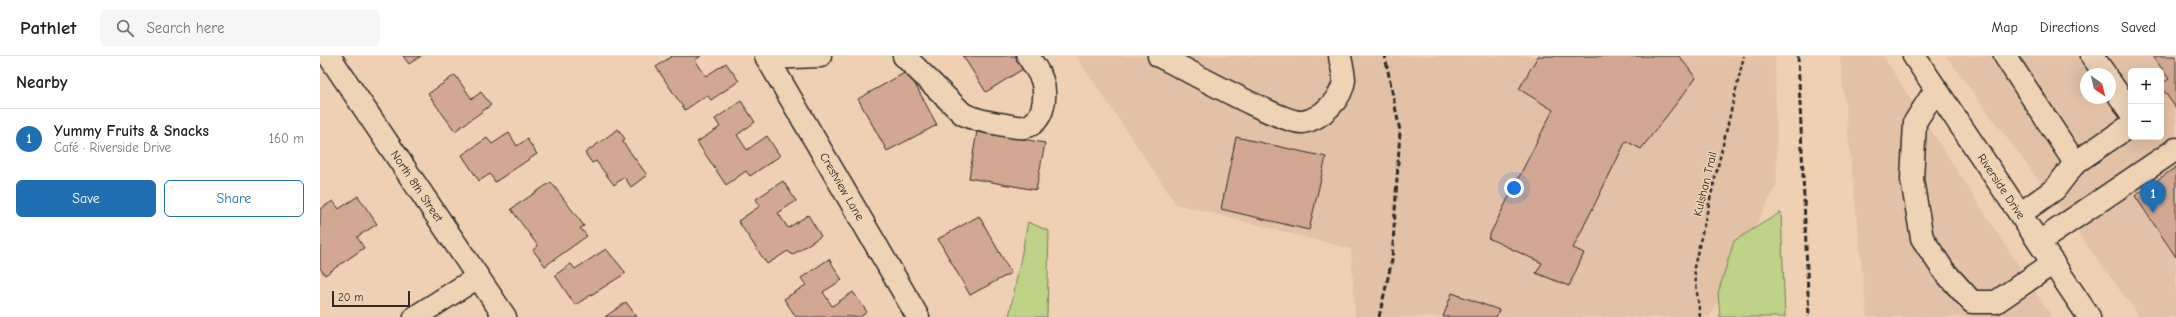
<!DOCTYPE html>
<meta charset="utf-8">
<style>
:root{--surface:#fff;--page:#f6f6f6;--text:#202124;--muted:#757577;--line:#e0e0e0;--accent:#1f6fb2}
body{margin:0;font-family:"Comic Neue",sans-serif;background:var(--page);color:var(--text)}
.controls{position:absolute;right:12px;top:12px;display:grid;overflow:hidden;border-radius:6px;box-shadow:0 4px 16px #0002}
.controls button{width:36px;height:36px;display:grid;place-items:center;padding:0;border:0;border-bottom:1px solid var(--line);background:var(--surface);color:var(--text);font:20px sans-serif}
.compass{position:absolute;left:1760px;top:12px;width:36px;height:36px;border-radius:50%;background:var(--surface);box-shadow:0 4px 16px #0002;rotate:145deg}
.scale{position:absolute;left:12px;bottom:10px;width:78px;box-sizing:border-box;padding-left:4px;border:2px solid #2b2b2b;border-top:0;font-size:11px;line-height:14px;white-space:nowrap;color:#2b2b2b;-webkit-text-stroke:3px #eed3b5;paint-order:stroke}
.you{position:absolute;left:1194px;top:132px;width:14px;height:14px;margin:-10px;border:3px solid #fff;border-radius:50%;background:#1a73e8;box-shadow:0 0 0 6px #1a73e833}
.badge{display:grid;place-items:center;width:26px;height:26px;border-radius:50%;background:var(--accent);color:#fff;font-size:13px;font-weight:700}
.pin{position:absolute;translate:-50% -33px;filter:drop-shadow(0 1px 2px #0008)}
.pin::after{content:'';position:absolute;top:21px;width:14px;height:12px;background:inherit;clip-path:polygon(0 0,100% 0,50% 100%)}
.list{margin:0;padding:0;list-style:none}
h2{display:flex;justify-content:space-between;align-items:center;height:52px;margin:0;padding:0 16px;font-size:17px}
h2 small{font-size:13px;font-weight:400;color:var(--muted)}
.list li{display:grid;grid-template-columns:26px 1fr auto;gap:12px;align-items:center;box-sizing:border-box;height:60px;padding:0 16px;border-top:1px solid var(--line)}
.list b{display:block;font-size:15px;white-space:nowrap}
.list p{margin:0;font-size:13px;white-space:nowrap;color:var(--muted)}
.list em{font-size:13px;font-style:normal;color:var(--muted)}
.actions{display:flex;gap:8px;padding:12px 16px}
.actions a{flex:1;padding:9px 0;border:1px solid var(--accent);border-radius:6px;text-align:center;font-size:14px;color:var(--accent)}
.actions .main{background:var(--accent);color:#fff}
.icon{flex:none;width:22px;height:22px;fill:none;stroke:currentColor;stroke-width:2;stroke-linecap:round;stroke-linejoin:round}
.map{position:relative;flex:none;width:1856px;height:261px;overflow:hidden}
header{display:flex;align-items:center;gap:24px;box-sizing:border-box;height:56px;padding:0 20px;background:var(--surface);border-bottom:1px solid var(--line)}
header strong{font-size:19px}
nav{display:flex;gap:22px;margin-inline-start:auto;font-size:14px}
.search{width:280px;height:36px;background:var(--page);display:flex;align-items:center;gap:10px;box-sizing:border-box;padding:0 14px;border-radius:6px;color:var(--muted);font-size:15px}
main{display:flex}
aside{flex:1;background:var(--surface)}
.map>svg:first-child{display:block}
</style>
<header>
<strong>Pathlet</strong>
<div class="search"><svg class="icon" aria-label="search" viewBox="0 0 24 24"><circle cx="10" cy="10" r="6"/><path d="M15 15l6 6"/></svg>Search here</div>
<nav><a>Map</a><a>Directions</a><a>Saved</a></nav>
</header>
<main>
<aside>
<h2>Nearby<small></small></h2>
<ul class="list">
<li><span class="badge">1</span><div><b>Yummy Fruits &amp; Snacks</b><p>Café · Riverside Drive</p></div><em>160 m</em></li>
</ul>
<div class="actions"><a class="main">Save</a><a>Share</a></div>
</aside>
<div class="map">
<svg width="1856" height="261" viewBox="0 0 1856 261">
<rect width="100%" height="100%" fill="#f0d0b3"/>
<filter id="ink" filterUnits="userSpaceOnUse"><feTurbulence type="fractalNoise" baseFrequency=".025" numOctaves="2"/><feDisplacementMap in="SourceGraphic" scale="8" xChannelSelector="R" yChannelSelector="G"/><feConvolveMatrix kernelMatrix="1 2 1 2 8 2 1 2 1" color-interpolation-filters="sRGB"/></filter>
<g filter="url(#ink)">
<!-- built -->
<g fill="#e3c1a6" fill-rule="evenodd">
<path d="M756 0H1455L1457 128 1390 261H1035L1031 193 856 148Z"/>
<path d="M1520 0H1563L1732 261H1547Z"/>
<path d="M1626 0H1856V261H1820ZM1811 15H1841V81H1811ZM1766 18H1790V42H1766Z"/>
</g>
<!-- green -->
<g fill="#bed288" stroke="#747e5a">
<path d="M1461 156 1465 261H1400L1398 237 1414 185Z"/>
<path d="M708 166 729 175 727 261H689Z"/>
</g>
<!-- building -->
<g fill="#d3a892" stroke="#2b2b2b">
<path d="M83 0H101L89 8Z"/>
<path d="M352 0H381L375 4 386 20 406 7 419 25 391 44 387 39 365 54 336 11Z"/>
<path d="M643 0H705L711 8 666 36Z"/>
<path d="M1218 0H1359L1376 22 1321 93 1306 85 1253 192 1264 197 1249 230 1216 217 1222 207 1168 182 1233 54 1199 33Z"/>
<path d="M1833 0H1856V52L1841 31V28L1849 23Z"/>
<path d="M588 15 617 69 567 95 538 43Z"/>
<path d="M135 19 152 43 161 36 171 49 135 75 108 38Z"/>
<path d="M421 45 435 66 417 79 427 94 447 80 460 100 430 120 426 115 406 129 377 86 400 71 395 63Z"/>
<path d="M298 73 305 83 302 85 327 119 311 131 304 121 294 129 276 105 272 107 265 97Z"/>
<path d="M657 75 725 87 716 134 649 122Z"/>
<path d="M189 77 197 90 207 83 217 98 175 126 170 118 159 125 142 99 167 82 172 88Z"/>
<path d="M916 81 1006 101 989 174 901 153Z"/>
<path d="M1856 111V201L1815 140Z"/>
<path d="M463 125 476 145 458 157 468 172 488 159 501 180 472 199 468 195 447 208 418 165 440 150 436 143Z"/>
<path d="M231 126 264 170 260 172 267 180 225 210 213 194 218 190 191 153Z"/>
<path d="M38 140 57 168 37 181 44 192 5 219 0 212V153L13 145 19 153Z"/>
<path d="M659 160 691 217 650 239 618 183Z"/>
<path d="M286 193 306 217 255 249 235 219 251 208 255 213Z"/>
<path d="M509 203 522 224 503 236 512 250 533 236 547 256 540 261H476L464 243 486 229 481 222Z"/>
<path d="M1132 237 1179 254 1176 261H1123Z"/>
<path d="M306 246 317 261H285Z"/>
</g>
<g fill="none" stroke-linecap="round" stroke-linejoin="round">
<defs>
<g id="minor">
<path id="s1" d="M9 0 185 261"/>
<path id="s2" d="M446 0 598 261"/>
<path d="M584 0 643 58C655 64 666 66 679 68 687 69 696 72 704 71 724 68 727 40 722 24 719 16 713 8 708 0"/>
<path d="M839 0C864 12 962 68 983 66 1001 63 1022 43 1024 24 1024 17 1021 8 1020 0"/>
<path d="M1685 0 1755 107"/>
<path d="M1772 0 1785 18"/>
<path d="M447 2 500 0"/>
<path d="M1790 26 1811 57"/>
<path d="M1616 33 1595 66 1592 124 1602 182 1624 215 1652 246H1676L1733 207"/>
<path d="M1700 158 1735 133 1755 107 1811 69"/>
<path d="M1719 186 1856 93"/>
<path d="M95 261 158 221"/>
</g>
<g id="major">
<path id="s3" d="M1594 0 1769 261"/>
</g>
</defs>
<!-- minor casing -->
<use href="#minor" stroke="#2b2b2b" stroke-width="25"/>
<!-- major casing -->
<use href="#major" stroke="#2b2b2b" stroke-width="25"/>
<!-- path -->
<path stroke="#2b2b2b" stroke-width="2.5" stroke-dasharray="4 3" stroke-linecap="butt" d="M1380 261 1374 211 1424 0"/>
<!-- minor -->
<use href="#minor" stroke="#eed3b5" stroke-width="22"/>
<!-- major -->
<use href="#major" stroke="#eed3b5" stroke-width="22"/>
<!-- rail -->
<g stroke="#2b2b2b" stroke-width="3" stroke-dasharray="6 3" stroke-linecap="butt">
<path d="M1478 0 1489 261"/>
<path d="M1059 261 1072 204 1080 75 1065 0"/>
</g>
</g>
</g>
<g text-anchor="middle" dominant-baseline="central" stroke-width="3" stroke-linejoin="round" paint-order="stroke">
<!-- street labels -->
<g font-size="12" fill="#2b2b2b" stroke="#eed3b5">
<text transform="translate(1385 128) rotate(-76)">Kulshan Trail</text>
<text stroke="none"><textPath href="#s1" startOffset="157">North 8th Street</textPath></text>
<text stroke="none"><textPath href="#s3" startOffset="157">Riverside Drive</textPath></text>
<text stroke="none"><textPath href="#s2" startOffset="151">Crestview Lane</textPath></text>
</g>
</g>
</svg>
<div class="controls">
<button>+</button>
<button>−</button>
</div>
<svg class="compass" viewBox="-18 -18 36 36"><path d="M0-13l5 13h-10z" fill="#e53935"/><path d="M0 13l5-13h-10z" fill="#757577"/></svg>
<div class="scale">20 m</div>
<div class="you"></div>
<div class="pin badge" style="left:1833px;top:157px">1</div>
</div>
</main>
